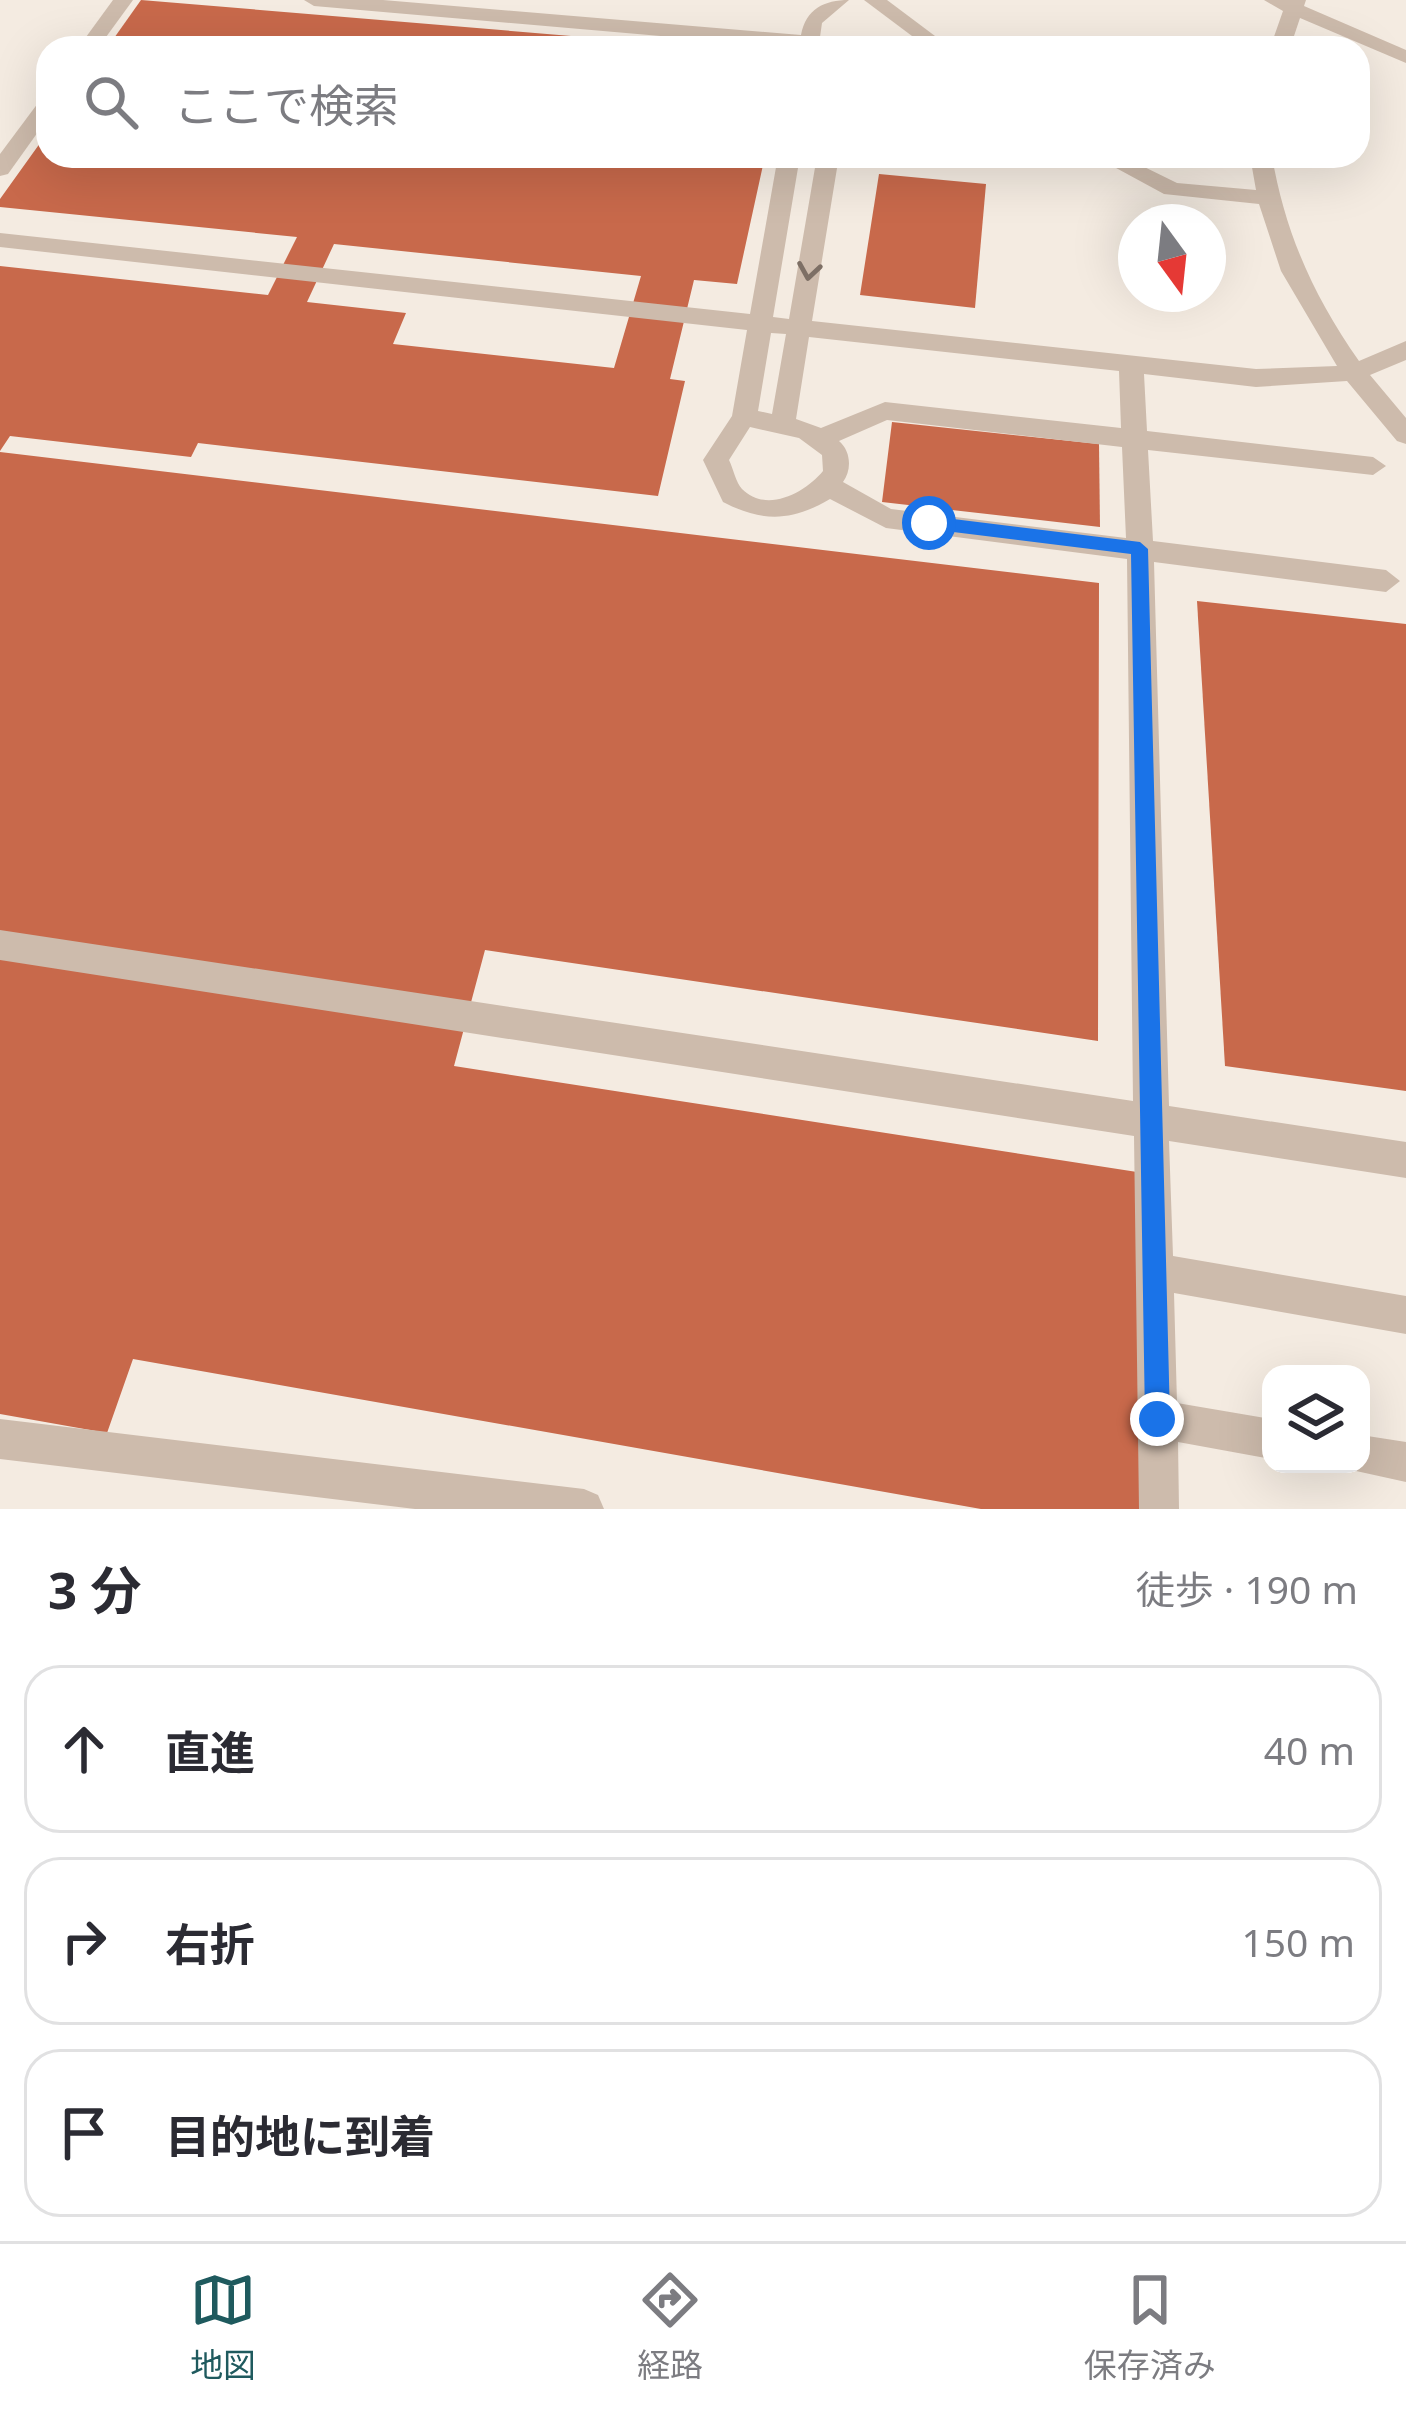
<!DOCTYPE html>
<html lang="ja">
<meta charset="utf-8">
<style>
:root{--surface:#fff;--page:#f2f2f3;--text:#2b2b33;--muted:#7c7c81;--line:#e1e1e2;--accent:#1f5a5e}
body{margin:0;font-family:"Noto Sans","Noto Sans JP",sans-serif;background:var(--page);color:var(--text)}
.controls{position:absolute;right:36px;bottom:36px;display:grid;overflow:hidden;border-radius:24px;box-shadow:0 12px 48px #0002}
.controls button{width:108px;height:108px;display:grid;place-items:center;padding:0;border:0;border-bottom:3px solid var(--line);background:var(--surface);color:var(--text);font:60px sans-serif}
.compass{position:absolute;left:1118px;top:204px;width:108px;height:108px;border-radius:50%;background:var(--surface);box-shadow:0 12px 48px #0002;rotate:165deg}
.stop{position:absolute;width:36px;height:36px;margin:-27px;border:9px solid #1a73e8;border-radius:50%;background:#fff}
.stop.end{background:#1a73e8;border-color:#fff;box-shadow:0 3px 12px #0008}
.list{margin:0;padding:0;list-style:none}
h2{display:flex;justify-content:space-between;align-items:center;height:156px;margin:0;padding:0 48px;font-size:51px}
h2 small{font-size:39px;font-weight:400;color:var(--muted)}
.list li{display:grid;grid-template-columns:78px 1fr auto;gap:36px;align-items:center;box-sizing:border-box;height:168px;margin:0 24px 24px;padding:0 24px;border:3px solid var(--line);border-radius:36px}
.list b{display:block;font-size:45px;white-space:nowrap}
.list em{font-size:39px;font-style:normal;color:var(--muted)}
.icon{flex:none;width:66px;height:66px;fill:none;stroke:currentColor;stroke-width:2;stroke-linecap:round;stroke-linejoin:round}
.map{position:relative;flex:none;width:1406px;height:1509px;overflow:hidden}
.search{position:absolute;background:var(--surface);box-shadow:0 12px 48px #0002;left:36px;right:36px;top:36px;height:132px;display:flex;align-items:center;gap:30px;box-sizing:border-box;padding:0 42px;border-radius:36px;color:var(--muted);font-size:45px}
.sheet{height:732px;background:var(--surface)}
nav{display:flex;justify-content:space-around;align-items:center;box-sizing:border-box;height:168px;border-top:3px solid var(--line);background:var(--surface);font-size:33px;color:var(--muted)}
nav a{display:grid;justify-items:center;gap:6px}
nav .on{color:var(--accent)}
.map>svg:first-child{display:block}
</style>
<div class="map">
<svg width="1406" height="1509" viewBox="0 0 1406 1509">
<rect width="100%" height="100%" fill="#f4ebe1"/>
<!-- building -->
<g fill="#c8694b" fill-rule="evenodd">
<path d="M141 0 679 45V48H107Z"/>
<path d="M48 132V156H765L737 284 694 280 670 379 685 381 658 496 198 443 191 457 10 436 0 451V266L268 295 297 237 0 207V199ZM334 244 641 276 614 368 393 344 406 313 307 302Z"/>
<path d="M879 174 986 184 975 308 860 295Z"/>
<path d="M892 422 1099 444 1100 527 882 502Z"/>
<path d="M0 452 1099 583 1098 1041 485 950 454 1066 1137 1172 1141 1509H981L133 1359 107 1433 0 1414Z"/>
<path d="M1197 601 1406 624V1091L1225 1066Z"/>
</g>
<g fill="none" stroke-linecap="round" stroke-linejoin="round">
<!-- minor -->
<g fill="#cdbbac" fill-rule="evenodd">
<path d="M113 0H133L98 48H78Z"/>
<path d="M304 0H383L801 35C806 9 824 0 849 0L822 23 820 37 847 39 857 45 798 48 314 6Z"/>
<path d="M864 0H887L951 48H928Z"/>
<path d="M1264 0H1306L1304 6 1406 50V63L1300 18 1290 48H1270L1283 11Z"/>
<path d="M48 97V118L8 174 0 176V154L41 99Z"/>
<path d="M778 156H800L773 317 789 319 817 156H839L812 321 1256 369 1337 366 1281 271 1259 204 1164 194 1094 156H1122L1177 183 1256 190 1250 156H1272C1285 233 1314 297 1359 361L1406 341V360L1370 375 1406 418V444L1397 441 1347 381 1256 387 1144 374 1147 431 1373 457 1386 466 1373 475 1148 450 1153 541 1386 570 1400 581 1386 592 1154 562 1169 1106 1406 1142V1178L1169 1141 1173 1256 1406 1296V1334L1174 1293 1177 1403 1271 1419V1459L1178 1442 1179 1509H1139L1134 1136 0 960V930L1133 1101 1127 559 886 528 830 499C791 522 762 522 723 502L703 460 732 416 747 330 0 247V233L750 314ZM771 333 786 334 772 414 758 411ZM809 337 1119 371 1121 428 885 402 821 428 796 419ZM887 420 1122 447 1126 538 891 509 843 482C852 470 851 451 839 441ZM750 427 799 438 822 455 823 471C806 492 767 514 742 489 736 483 733 468 729 460Z"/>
<path d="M0 1419 584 1489 598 1495 604 1509H415L0 1459Z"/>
<path d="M1361 1435 1406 1442V1482L1347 1469 1345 1464H1361Z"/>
</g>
</g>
<!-- one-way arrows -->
<defs><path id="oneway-chevron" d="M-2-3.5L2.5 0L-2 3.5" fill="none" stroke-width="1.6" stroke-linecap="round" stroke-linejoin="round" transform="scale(3)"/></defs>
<use stroke="#7d6f65" href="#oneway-chevron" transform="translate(809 271) rotate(99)"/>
<!-- route -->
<path fill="#1a73e8" d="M929 516 1140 542 1148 549 1170 1419 1166 1428 1157 1432 1148 1428 1145 1419 1131 554 929 529 920 523Z"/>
</svg>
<div class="controls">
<button><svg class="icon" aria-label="layers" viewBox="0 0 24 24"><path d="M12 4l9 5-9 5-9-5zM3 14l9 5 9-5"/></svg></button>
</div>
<svg class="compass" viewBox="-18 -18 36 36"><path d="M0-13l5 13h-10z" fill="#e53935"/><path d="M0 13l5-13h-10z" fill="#7c7c81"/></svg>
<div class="stop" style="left:929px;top:523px"></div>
<div class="stop end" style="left:1157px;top:1419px"></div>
<div class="search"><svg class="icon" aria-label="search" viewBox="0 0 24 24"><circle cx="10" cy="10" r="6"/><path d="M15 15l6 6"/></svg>ここで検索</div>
</div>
<section class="sheet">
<h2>3 分<small>徒歩 · 190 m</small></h2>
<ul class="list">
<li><svg class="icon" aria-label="ahead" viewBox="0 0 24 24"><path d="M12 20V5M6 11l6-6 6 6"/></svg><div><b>直進</b></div><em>40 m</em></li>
<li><svg class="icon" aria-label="right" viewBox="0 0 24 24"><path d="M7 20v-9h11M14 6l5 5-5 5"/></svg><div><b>右折</b></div><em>150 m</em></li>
<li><svg class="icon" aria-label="arrive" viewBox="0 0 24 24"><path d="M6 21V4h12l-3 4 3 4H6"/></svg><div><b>目的地に到着</b></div></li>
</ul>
</section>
<nav>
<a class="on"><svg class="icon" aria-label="map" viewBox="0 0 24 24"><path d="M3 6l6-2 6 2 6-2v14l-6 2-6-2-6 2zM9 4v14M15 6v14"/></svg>地図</a>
<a><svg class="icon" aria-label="directions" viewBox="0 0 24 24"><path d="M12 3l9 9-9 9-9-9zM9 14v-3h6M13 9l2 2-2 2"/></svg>経路</a>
<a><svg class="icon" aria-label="saved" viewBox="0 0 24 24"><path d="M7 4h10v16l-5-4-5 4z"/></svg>保存済み</a>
</nav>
